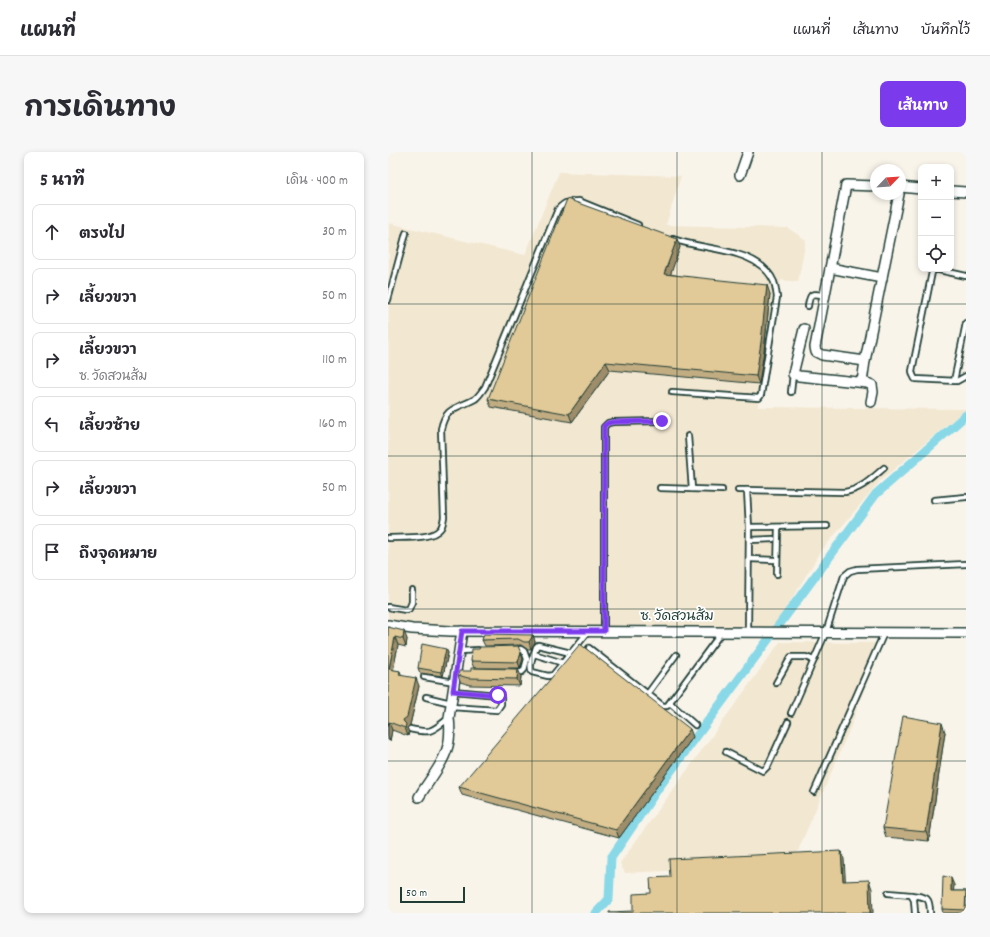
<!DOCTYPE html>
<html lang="th">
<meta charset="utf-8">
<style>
:root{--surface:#fff;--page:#f7f7f7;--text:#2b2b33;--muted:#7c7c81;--line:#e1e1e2;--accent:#7c3aed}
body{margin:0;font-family:Dekko,"Playpen Sans Thai",sans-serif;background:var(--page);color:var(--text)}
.controls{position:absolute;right:12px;top:12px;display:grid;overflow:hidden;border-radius:8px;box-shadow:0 2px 6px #0003}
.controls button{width:36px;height:36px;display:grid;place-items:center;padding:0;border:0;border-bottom:1px solid var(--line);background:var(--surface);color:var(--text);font:20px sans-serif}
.compass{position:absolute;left:482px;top:12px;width:36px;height:36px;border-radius:50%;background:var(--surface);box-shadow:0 2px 6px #0003;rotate:65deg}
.scale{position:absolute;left:12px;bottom:10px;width:65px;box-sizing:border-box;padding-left:4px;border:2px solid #1f3d34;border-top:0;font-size:11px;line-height:14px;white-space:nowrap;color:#1f3d34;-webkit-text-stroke:3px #fff;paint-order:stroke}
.stop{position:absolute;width:12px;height:12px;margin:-9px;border:3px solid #7c3aed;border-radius:50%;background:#fff}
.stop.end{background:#7c3aed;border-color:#fff;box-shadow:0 1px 4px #0008}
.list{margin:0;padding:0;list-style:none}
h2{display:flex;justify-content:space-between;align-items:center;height:52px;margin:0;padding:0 16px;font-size:17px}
h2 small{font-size:13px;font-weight:400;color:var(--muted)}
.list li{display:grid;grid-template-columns:26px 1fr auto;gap:12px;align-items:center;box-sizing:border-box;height:56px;margin:0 8px 8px;padding:0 8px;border:1px solid var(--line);border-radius:8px}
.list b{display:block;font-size:15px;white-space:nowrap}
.list p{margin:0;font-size:13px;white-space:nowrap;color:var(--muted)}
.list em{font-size:13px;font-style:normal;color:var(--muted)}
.icon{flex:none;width:22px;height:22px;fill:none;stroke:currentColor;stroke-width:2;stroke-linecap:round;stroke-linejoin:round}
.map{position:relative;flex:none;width:578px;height:761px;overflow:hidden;border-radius:8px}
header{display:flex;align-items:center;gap:24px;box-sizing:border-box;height:56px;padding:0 20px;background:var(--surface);border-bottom:1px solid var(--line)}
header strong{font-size:19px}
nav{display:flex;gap:22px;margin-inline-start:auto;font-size:14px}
.intro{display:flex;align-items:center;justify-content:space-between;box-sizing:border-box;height:96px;padding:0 24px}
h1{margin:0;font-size:28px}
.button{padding:10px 18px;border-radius:8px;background:var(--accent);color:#fff;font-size:14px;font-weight:700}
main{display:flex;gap:24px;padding:0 24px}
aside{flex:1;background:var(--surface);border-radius:8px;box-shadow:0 2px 6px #0003}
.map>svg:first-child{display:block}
</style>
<header>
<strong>แผนที่</strong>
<nav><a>แผนที่</a><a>เส้นทาง</a><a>บันทึกไว้</a></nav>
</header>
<div class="intro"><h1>การเดินทาง</h1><a class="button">เส้นทาง</a></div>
<main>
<aside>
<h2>5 นาที<small>เดิน · 400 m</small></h2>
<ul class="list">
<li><svg class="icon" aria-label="ahead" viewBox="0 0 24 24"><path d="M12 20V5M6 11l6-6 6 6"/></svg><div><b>ตรงไป</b></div><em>30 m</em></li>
<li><svg class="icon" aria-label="right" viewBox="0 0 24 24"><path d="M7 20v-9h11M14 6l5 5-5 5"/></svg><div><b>เลี้ยวขวา</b></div><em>50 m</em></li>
<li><svg class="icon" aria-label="right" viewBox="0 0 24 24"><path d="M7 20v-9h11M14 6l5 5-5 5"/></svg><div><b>เลี้ยวขวา</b><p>ซ. วัดสวนส้ม</p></div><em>110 m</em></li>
<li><svg class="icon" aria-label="left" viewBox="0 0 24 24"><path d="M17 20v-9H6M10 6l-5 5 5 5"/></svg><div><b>เลี้ยวซ้าย</b></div><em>160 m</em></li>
<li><svg class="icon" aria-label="right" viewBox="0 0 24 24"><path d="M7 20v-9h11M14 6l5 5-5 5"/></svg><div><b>เลี้ยวขวา</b></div><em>50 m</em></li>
<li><svg class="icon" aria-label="arrive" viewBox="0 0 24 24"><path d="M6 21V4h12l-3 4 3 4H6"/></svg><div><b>ถึงจุดหมาย</b></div></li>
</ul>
</aside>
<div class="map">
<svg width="578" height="761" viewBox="0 0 578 761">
<rect width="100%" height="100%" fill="#f9f4ea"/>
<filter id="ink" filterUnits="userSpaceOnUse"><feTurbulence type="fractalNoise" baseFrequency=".025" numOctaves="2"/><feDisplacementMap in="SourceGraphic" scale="8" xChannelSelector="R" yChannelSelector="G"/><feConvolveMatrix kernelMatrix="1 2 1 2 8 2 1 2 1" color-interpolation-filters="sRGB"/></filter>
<g filter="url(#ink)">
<!-- built -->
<g fill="#f2e7d1">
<path d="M171 20 293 24 278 73 400 76 418 88 410 130 393 128 370 255 578 257 492 329 434 398 386 475 39 476 0 469 1 71 137 103Z"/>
<path d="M392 490 493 491 463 574 404 713 237 721 232 711Z"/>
</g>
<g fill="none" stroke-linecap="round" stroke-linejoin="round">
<!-- canal -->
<path stroke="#89d8e7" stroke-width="9" d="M208 761 221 747 223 706 271 635 488 342 578 263"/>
<defs>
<g id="service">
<path d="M578 124 551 118H547L544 120 524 219 525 223 527 227 569 229 578 224"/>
<path d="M0 148 18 81"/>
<path d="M420 154C422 140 424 141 437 144"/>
<path d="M566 229 578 171"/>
<path d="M284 240 371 246 373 243 389 145C388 140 388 135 386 130 371 95 316 99 285 87"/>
<path d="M403 240 405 222"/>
<path d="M300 284 304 337"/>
<path d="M272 336 334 338"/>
<path d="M350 338H359L361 375 360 479"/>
<path d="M359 338 457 340C474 337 483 327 496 316"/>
<path d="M546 348 578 345"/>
<path d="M361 375 439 374"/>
<path d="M0 386C13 385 44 388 52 377 55 374 55 369 56 365L53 277C58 254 69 257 87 247 91 244 94 239 97 235L170 57C177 50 180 49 191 49L250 73"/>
<path d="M361 388 385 387"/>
<path d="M361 407 386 408"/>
<path d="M389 422 390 375"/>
<path d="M0 455 18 458 21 457 24 450V438"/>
<path d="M216 479V275L220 271 225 270 273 269"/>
<path d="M201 496 275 554H279L333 481"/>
<path d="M125 498 133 497 136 499 139 507 136 518 134 520 125 519"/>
<path d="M72 499 90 498"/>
<path d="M183 501 150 493 148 495C146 502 140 513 144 520L160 524 165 523 200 480"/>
<path d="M146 502 175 511"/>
<path d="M36 525 67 530"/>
<path d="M388 531 403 505H418L426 508"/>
<path d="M260 541 288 503"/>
<path d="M38 545 63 551"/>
<path d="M282 551 307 573"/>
<path d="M63 555 109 558 113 552V546L110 543 65 539"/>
<path d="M403 561 438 480 456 424 462 419 469 417 578 412"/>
<path d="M22 577C44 582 44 579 61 566"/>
<path d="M338 600 375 619 380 614 400 570"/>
<path d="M426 640 496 481"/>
<path d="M500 741 523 743 526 748 527 761"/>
<path d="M523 743C538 745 542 744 542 761"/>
</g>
<g id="minor">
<path d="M352 23 360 0"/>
<path d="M512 35 533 37"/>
<path d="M563 39 578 40"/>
<path d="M442 116 494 126"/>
<path d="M416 177 405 222 411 224 479 231 484 233 485 240 483 250"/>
<path d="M477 209 434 203 428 200 427 195 458 33 488 34"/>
<path d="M474 230 477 209 511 42"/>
<path d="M0 473 24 477 63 479 578 481"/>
<path d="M31 645C41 628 58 609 61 589 62 581 62 574 61 566L74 479"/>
</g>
</defs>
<!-- service casing -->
<use href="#service" stroke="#1f3d34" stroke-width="8"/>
<!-- minor casing -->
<use href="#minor" stroke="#1f3d34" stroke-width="12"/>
<!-- service -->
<use href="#service" stroke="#fff" stroke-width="4.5"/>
<!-- minor -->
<use href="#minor" stroke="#fff" stroke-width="9"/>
</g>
<!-- wall -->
<g fill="#c2ad83" stroke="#1f3d34">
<path d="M292 95 282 122 382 142 376 199 371 232 222 218 184 270 103 255 100 247Z"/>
<path d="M0 475 19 487 18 495 10 493 5 518 12 519 14 524 31 534 22 573 19 576 21 580 20 584 4 578 2 589 0 588Z"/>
<path d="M145 483 147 490 143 497H139L133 493 97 494 94 488Z"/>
<path d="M58 497 60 501 55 524 32 521 30 516Z"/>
<path d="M133 501 135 507 132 516H86L83 509Z"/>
<path d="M70 523 133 524 132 534 82 533 72 530Z"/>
<path d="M557 580 541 689 498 685 495 676Z"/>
<path d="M305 585 231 686 74 643 71 635Z"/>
<path d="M566 733 565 739H578V761H555L554 757Z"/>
</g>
<!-- shaded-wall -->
<g fill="#9e8d6a" stroke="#1f3d34">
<path d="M289 87 292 95 280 130 276 122Z"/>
<path d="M379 133 382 142 376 199 371 232 368 224Z"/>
<path d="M218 210 222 218 184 270 181 262Z"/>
<path d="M16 479 19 487 18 495 15 487Z"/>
<path d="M145 483 147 490 143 497 141 490Z"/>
<path d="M7 485 10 493 4 525 1 517Z"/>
<path d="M58 497 60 501 55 524 53 520Z"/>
<path d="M133 501 135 507 132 516 130 510Z"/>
<path d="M130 517 133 524 132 534 129 527Z"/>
<path d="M28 526 31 534 22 573 19 576 21 580 20 584 17 576 15 568Z"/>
<path d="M1 570 4 578 2 589 0 584V574Z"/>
<path d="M554 571 557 580 541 689 538 680Z"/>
<path d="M302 577 305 585 231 686 228 678Z"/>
<path d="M453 699 456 707 458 738 455 729Z"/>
<path d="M563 726 566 733 565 745 563 739Z"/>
<path d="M481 728 484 737 485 761H482Z"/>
</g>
<!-- building -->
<g fill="#e1c998" stroke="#1f3d34">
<path d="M179 47 289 87 276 122 379 133 373 190 368 224 218 210 181 262 100 247Z"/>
<path d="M0 475 16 479 15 487 7 485 1 517 12 519 11 523 28 526 19 565 15 568 16 570 18 572 17 576 1 570 0 574Z"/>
<path d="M96 482 145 483 141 490H136L130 487 94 488Z"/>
<path d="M34 492 58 497 53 520 30 516Z"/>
<path d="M192 492 302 577 228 678 71 635Z"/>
<path d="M130 494 133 501 130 510 83 509 84 497H91L92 495Z"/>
<path d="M83 516 130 517 129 527 80 526 70 523 71 519H83Z"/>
<path d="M515 564 554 571 538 680 495 676Z"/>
<path d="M453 699 455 729 481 728 482 761H221V760L245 759V742L263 741 262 726 282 725 281 707Z"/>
<path d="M555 724 563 726V739H578L577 758 554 757Z"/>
</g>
</g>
<g fill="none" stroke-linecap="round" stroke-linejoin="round" filter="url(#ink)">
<!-- route -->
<path stroke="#7c3aed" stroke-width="5" d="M110 543 65 539 74 479H216V274L220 271 225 270 274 269"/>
</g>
<!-- grid -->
<path fill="none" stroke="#1f3d34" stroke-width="1" stroke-opacity="0.55" d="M144 0V761M289 0V761M434 0V761M0 152H578M0 304H578M0 457H578M0 609H578"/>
<g text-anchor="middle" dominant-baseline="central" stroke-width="3.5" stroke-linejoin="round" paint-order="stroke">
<!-- street labels -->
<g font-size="14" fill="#1f3d34" stroke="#fff">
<text x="289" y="465">ซ. วัดสวนส้ม</text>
</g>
</g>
</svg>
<div class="controls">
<button>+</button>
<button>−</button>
<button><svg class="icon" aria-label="locate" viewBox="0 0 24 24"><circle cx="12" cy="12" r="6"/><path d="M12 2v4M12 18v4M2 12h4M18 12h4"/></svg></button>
</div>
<svg class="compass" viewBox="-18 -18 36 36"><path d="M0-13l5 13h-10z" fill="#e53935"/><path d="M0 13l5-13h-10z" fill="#7c7c81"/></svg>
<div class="scale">50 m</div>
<div class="stop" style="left:110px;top:543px"></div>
<div class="stop end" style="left:274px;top:269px"></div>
</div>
</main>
